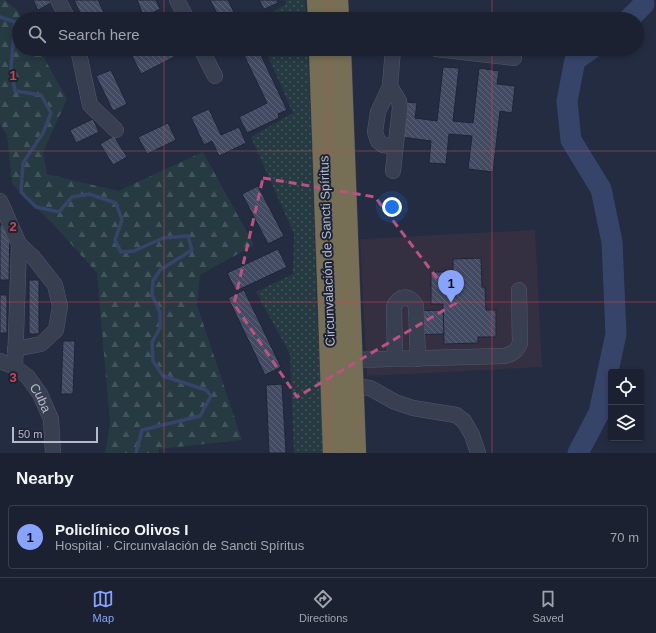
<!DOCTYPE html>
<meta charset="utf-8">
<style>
:root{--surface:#1b2131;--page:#282e3d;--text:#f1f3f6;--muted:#a0a3ab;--line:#393e4d;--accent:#88a3fd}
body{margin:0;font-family:Arial,sans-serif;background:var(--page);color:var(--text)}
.controls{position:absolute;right:12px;bottom:12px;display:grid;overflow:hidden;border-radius:4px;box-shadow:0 2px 6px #0003}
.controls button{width:36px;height:36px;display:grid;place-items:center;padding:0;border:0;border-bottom:1px solid var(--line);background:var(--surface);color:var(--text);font:20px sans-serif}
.scale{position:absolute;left:12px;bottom:10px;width:86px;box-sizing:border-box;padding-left:4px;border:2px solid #b5bacb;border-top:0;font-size:11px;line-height:14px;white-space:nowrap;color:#b5bacb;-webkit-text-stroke:3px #1d2336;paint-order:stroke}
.you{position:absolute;left:392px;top:207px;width:14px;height:14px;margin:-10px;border:3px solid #fff;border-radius:50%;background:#1a73e8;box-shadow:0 0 0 6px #1a73e833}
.badge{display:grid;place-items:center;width:26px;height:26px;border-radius:50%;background:var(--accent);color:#111;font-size:13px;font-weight:700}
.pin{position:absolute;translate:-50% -33px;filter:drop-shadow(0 1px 2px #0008)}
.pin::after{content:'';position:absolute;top:21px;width:14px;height:12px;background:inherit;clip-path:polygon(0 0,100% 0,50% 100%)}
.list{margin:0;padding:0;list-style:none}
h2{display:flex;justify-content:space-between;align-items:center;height:52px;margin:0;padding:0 16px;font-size:17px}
h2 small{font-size:13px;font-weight:400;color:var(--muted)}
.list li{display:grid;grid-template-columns:26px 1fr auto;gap:12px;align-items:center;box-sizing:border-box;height:64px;margin:0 8px 8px;padding:0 8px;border:1px solid var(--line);border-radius:4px}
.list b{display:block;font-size:15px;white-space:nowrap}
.list p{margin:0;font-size:13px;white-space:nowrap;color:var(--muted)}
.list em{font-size:13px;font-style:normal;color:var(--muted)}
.icon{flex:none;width:22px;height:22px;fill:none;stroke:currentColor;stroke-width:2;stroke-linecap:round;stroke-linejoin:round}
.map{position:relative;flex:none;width:656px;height:453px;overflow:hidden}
.search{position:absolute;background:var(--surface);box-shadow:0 2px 6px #0003;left:12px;right:12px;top:12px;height:44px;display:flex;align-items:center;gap:10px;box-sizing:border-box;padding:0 14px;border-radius:22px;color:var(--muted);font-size:15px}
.sheet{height:124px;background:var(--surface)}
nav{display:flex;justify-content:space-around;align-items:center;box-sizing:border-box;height:56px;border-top:1px solid var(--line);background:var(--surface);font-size:11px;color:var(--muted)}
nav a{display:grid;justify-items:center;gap:2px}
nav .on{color:var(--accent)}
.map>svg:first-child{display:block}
</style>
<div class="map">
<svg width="656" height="453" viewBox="0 0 656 453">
<defs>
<pattern id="grass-dots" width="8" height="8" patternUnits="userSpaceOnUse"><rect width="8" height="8" fill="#263a42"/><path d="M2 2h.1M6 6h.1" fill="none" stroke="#43545c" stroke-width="1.8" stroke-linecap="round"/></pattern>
<pattern id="forest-firs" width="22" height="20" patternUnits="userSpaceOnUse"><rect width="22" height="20" fill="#263a42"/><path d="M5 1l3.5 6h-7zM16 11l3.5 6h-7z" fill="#43545c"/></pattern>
<pattern id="building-back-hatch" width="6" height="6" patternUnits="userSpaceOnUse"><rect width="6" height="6" fill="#434b63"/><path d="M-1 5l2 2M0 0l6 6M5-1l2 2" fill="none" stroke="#5c6378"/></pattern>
</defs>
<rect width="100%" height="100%" fill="#242c41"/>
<!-- medical -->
<path fill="#353041" d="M535 230 542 367 367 376 360 239Z"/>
<!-- grass -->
<g fill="url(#grass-dots)">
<path d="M285 0H305L306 19H260L286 4Z"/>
<path d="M265 49H308L317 312 324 453H294L290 354 256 292 293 274 294 234 251 137 293 113Z"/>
</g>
<!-- forest -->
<path fill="url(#forest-firs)" d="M0 0H5L18 11 22 19H19V49H39L67 99 43 152 47 174 118 191 203 152 254 245 200 275 197 305 242 440 159 449V453H105L110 424 97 273 55 226 12 184 7 135 0 124Z"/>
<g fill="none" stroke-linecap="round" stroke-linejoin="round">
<!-- stream -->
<path stroke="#374469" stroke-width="3.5" d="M0 17 15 22 11 68 15 91 41 95 51 113 43 133 23 163 21 192 36 207 59 212 72 197 89 194 116 203 122 220 115 240 121 252 134 251 163 238 188 236 192 250 160 270 153 281 152 295 160 312V328L152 342 153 361 163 376 206 390 211 396 200 416 142 430 136 453"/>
<!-- river -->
<g stroke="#374469" stroke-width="21">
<path d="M629 19 644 4 643 0"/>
<path d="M578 453 599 413 616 334 612 242 601 189 571 140 567 101 575 60 591 49"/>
</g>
</g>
<!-- building -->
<g fill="url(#building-back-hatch)" stroke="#1f2538">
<path d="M33 0H49L51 3 38 10Z"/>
<path d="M74 0H98L107 19H83Z"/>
<path d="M137 0H156L160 9 144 17Z"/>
<path d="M210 0H228L237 19H220Z"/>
<path d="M259 0H277L278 3 264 9Z"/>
<path d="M163 15 165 19H155Z"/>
<path d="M146 49H170L174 57 141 74 132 56Z"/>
<path d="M241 49H258L287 110 278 114 279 118 247 133 239 117 267 103Z"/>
<path d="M443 67 459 68 453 121 473 123 479 68 499 71 497 84 515 86 512 113 500 111 493 172 468 169 472 136 449 134 446 164 429 163 431 141 402 137 405 102 417 103 415 118 437 121Z"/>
<path d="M111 70 127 104 113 111 96 76Z"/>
<path d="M209 109 221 135 239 127 246 143 219 156 212 141 204 145 191 117Z"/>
<path d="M93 119 99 132 76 143 70 130Z"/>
<path d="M168 123 176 140 147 154 138 137Z"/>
<path d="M114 136 127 157 113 165 100 144Z"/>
<path d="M258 186 284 236 268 244 242 194Z"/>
<path d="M0 225H10L9 280H0Z"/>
<path d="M278 249 287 267 236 291 227 273Z"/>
<path d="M481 258 482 287H485L486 310H496V337H478V343L444 344 443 304H431V272H453V259Z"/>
<rect x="29" y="280" width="10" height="54"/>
<path d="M244 290 281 367 265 375 228 298Z"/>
<rect x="0" y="295" width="7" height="38"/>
<path d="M443 310 444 334 411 335V311Z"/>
<path d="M63 341H75L73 394H61Z"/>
<path d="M282 384 286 453H269L266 385Z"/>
</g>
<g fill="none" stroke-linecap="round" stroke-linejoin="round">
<defs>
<g id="minor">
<path d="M58 0 68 19"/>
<path d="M177 0 187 19"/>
<path d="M78 49 90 105 116 130"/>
<path d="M201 49 215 76"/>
<path d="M436 49 514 58"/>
<path d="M390 86 399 101 400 108 396 143 391 146 383 145 378 141 375 132 378 112 390 86 393 49"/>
<path d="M393 171 396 143"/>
<path d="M0 201 19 244 33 257 55 285 60 306 56 330 41 344 15 349"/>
<path d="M395 359 394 307C398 295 411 294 416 306L418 359"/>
<path d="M351 360 504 356C513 354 517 351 520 343L519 290"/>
<path id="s1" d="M0 361 15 367 28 377 40 394 51 419 53 453"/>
<path d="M15 367 19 244"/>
<path d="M353 386 370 388 395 402 413 408 456 415 464 421 472 435 478 453"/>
</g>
<g id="highway">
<path d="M318 0 319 19"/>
<path d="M337 0 338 19"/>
<path d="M320 49 334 453"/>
<path d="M340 49 355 453"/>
</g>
</defs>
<!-- minor casing -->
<use href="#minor" stroke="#53596b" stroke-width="16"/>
<!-- highway casing -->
<use href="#highway" stroke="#404658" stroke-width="23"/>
<!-- minor -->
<use href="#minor" stroke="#383f51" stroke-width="15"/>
<!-- highway -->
<use href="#highway" stroke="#776f55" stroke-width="22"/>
</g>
<!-- marked area -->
<path fill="none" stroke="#bd5182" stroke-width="3" stroke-dasharray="8 5" stroke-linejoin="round" d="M263 178 375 197 456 303 297 397 234 304Z"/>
<!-- grid -->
<path fill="none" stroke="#cf4549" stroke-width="1" stroke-opacity="0.55" d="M164 0V19M328 0V19M492 0V19M164 49V453M328 49V453M492 49V453M0 151H656M0 302H656"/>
<g text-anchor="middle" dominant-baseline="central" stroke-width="4" stroke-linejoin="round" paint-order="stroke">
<!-- street labels -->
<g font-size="13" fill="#b5bacb" stroke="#1d2336">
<text transform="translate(327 251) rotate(-92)">Circunvalación de Sancti Spíritus</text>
<text stroke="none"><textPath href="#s1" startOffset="57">Cuba</textPath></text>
</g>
</g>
<g font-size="13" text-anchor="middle" font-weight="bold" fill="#cf4549" stroke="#1d2336" stroke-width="4" stroke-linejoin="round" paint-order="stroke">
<text x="13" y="80">1</text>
<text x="13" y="231">2</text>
<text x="13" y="382">3</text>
</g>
</svg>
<div class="controls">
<button><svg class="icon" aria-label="locate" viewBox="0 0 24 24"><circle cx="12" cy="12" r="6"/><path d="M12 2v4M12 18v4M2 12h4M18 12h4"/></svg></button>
<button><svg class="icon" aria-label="layers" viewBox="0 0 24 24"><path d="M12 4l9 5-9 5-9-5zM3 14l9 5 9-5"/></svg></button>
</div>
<div class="scale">50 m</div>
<div class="you"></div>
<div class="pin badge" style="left:451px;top:303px">1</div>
<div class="search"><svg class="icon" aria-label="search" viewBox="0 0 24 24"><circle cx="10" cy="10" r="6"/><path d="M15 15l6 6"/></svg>Search here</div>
</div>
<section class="sheet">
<h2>Nearby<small></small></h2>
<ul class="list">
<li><span class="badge">1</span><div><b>Policlínico Olivos I</b><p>Hospital · Circunvalación de Sancti Spíritus</p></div><em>70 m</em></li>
</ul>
</section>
<nav>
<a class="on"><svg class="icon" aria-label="map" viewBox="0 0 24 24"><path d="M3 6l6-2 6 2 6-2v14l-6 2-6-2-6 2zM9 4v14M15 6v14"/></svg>Map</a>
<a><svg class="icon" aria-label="directions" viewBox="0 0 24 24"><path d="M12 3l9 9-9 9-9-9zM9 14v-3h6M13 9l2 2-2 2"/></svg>Directions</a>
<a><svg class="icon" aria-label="saved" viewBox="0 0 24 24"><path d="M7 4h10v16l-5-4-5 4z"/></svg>Saved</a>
</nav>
